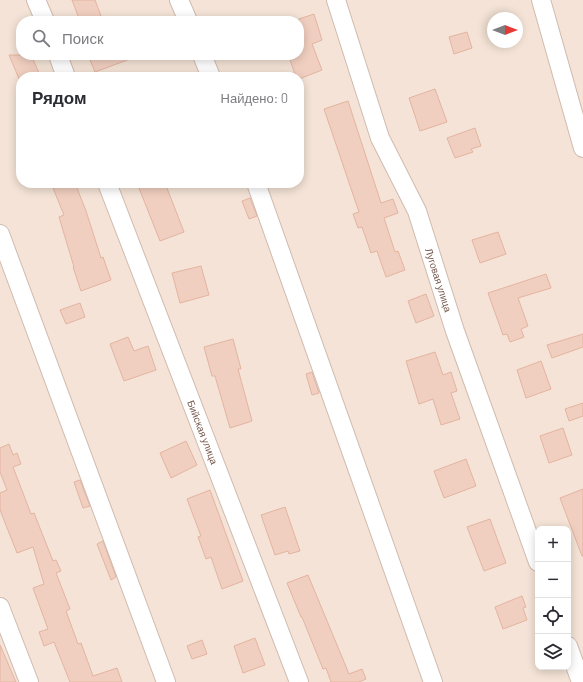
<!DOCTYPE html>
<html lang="ru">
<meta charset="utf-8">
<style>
:root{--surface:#fff;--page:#f2f2f3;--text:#2b2b33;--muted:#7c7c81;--line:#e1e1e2}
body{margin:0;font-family:Barlow,sans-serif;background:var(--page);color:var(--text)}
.controls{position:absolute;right:12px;bottom:12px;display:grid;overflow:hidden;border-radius:8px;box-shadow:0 2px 10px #0003}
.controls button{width:36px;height:36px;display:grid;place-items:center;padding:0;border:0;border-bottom:1px solid var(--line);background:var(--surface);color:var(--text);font:20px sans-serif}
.compass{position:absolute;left:487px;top:12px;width:36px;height:36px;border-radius:50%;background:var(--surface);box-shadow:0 2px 10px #0003;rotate:90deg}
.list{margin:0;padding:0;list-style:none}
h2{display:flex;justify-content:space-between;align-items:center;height:52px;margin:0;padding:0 16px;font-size:17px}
h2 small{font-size:13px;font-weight:400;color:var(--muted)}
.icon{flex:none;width:22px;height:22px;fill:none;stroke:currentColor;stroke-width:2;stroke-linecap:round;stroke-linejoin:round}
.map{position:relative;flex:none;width:583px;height:682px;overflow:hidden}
.search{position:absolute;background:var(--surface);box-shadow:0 2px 10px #0003;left:16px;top:16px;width:288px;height:44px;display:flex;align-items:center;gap:10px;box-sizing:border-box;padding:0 14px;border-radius:16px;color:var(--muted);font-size:15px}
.panel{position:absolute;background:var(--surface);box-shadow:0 2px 10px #0003;left:16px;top:72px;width:288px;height:116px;border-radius:16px}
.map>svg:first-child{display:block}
</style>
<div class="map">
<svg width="583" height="682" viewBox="0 0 583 682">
<rect width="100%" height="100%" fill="#fcf2e7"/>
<!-- residential -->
<path fill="#f4e3d6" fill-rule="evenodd" d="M0 0H583V682H0ZM493 18H517V42H493ZM21 21H299V55H21ZM21 77H299V183H21ZM538 529H568V667H538Z"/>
<!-- building -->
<g fill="#f1cfc0" stroke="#e3b4a0">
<path d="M72 0H95L101 16 89 21H80Z"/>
<path d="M314 14 322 40 312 44 322 70 299 79V77H296L289 57 299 55V19Z"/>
<path d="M467 32 472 48 454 54 449 37Z"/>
<path d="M9 55H31L39 73 30 77H21L20 81Z"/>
<path d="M88 55H138V56L95 72Z"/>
<path d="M435 89 447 122 420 131 409 98Z"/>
<path d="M348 101 381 203 393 199 398 213 384 218 395 252 398 251 405 270 386 277 377 251 371 253 362 227 358 228 353 214 359 212 324 109Z"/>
<path d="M475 128 481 146 471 149 473 152 455 158 447 138Z"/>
<path d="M51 183H75L86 211 101 258 103 257 111 280 81 291 73 267H74L59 217 64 215Z"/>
<path d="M137 183H165L184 232 160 241Z"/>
<path d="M250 198 257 216 249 219 242 201Z"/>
<path d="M498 232 506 254 480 263 472 240Z"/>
<path d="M201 266 209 295 180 303 172 273Z"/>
<path d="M546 274 551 288 518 298 528 326 521 329 524 337 510 342 507 334 503 335 488 293Z"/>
<path d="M426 294 434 316 416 323 408 301Z"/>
<path d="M80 303 85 317 66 324 60 310Z"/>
<path d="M583 334V347L552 358 547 345Z"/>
<path d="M128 337 134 351 148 346 156 370 124 381 110 344Z"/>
<path d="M233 339 241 369H238L252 421 230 428 215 376H212L204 347Z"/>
<path d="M435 352 443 375 451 372 457 391 451 393 460 419 441 425 433 399 419 404 406 361Z"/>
<path d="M541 361 551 389 526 398 517 370Z"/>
<path d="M312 372 319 393 312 395 306 374Z"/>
<path d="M583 403V416L569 421 565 409Z"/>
<path d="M563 428 572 455 549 463 540 436Z"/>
<path d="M186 441 197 465 171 478 160 453Z"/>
<path d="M9 444 13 455 17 453 21 464 13 467 31 514 34 513 53 561 56 560 61 571 56 573 70 609 66 611 78 644 81 643 93 676 117 668 122 682H70L54 642 44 646 39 632 48 629 33 588 44 584 33 547 17 553 0 510V493L7 490 0 472V448Z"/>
<path d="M466 459 476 486 444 498 434 471Z"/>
<path d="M80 480 90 506 83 508 74 482Z"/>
<path d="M583 489V556H582L560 498Z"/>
<path d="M210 490 243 581 222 589 211 557 206 559 198 537 201 536 187 499Z"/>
<path d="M285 507 300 551 289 554 288 551 275 555 261 515Z"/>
<path d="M490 519 506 563 484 571 467 527Z"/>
<path d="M103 541 116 577 111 580 97 544Z"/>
<path d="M308 575 349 674 362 669 366 679 359 682H331L326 668 323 669 302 617H301L287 583Z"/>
<path d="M522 596 526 607 523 608 527 620 503 629 495 607Z"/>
<path d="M255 638 265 665 243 673 234 646Z"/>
<path d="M202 640 207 654 192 659 187 646Z"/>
<path d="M0 645 16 682H0Z"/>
</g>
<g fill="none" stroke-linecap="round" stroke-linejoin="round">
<defs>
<g id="minor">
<path d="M36 0 45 21"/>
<path d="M179 0 188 21"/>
<path id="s1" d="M336 0 380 138 417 211 455 331 538 562"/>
<path d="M541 0 583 148"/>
<path d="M58 55 66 77"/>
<path d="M202 55 211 77"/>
<path id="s2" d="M107 183 299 682"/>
<path d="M256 183 433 682"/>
<path d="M0 234 166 682"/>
<path d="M0 607 29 682"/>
<path d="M568 646 581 682"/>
</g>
</defs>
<!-- minor casing -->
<use href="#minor" stroke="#d0bbb0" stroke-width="20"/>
<!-- minor -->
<use href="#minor" stroke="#fff" stroke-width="18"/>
</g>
<g text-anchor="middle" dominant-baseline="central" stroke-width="4" stroke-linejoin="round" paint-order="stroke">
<!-- street labels -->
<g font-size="10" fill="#76574c" stroke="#fff7ee">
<text stroke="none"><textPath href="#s1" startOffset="299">Луговая улица</textPath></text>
<text stroke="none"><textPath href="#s2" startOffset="267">Бийская улица</textPath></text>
</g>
</g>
</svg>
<div class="controls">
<button>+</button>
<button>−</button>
<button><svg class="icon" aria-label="locate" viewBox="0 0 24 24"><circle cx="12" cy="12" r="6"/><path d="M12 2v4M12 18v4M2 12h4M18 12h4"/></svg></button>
<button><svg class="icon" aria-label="layers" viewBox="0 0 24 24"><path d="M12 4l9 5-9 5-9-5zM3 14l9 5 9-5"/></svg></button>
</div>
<svg class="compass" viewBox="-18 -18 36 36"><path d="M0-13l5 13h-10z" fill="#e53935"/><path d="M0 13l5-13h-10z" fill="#7c7c81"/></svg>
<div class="search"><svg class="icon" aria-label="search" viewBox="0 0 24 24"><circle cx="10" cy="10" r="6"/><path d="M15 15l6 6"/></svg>Поиск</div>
<section class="panel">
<h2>Рядом<small>Найдено: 0</small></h2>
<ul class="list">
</ul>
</section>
</div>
